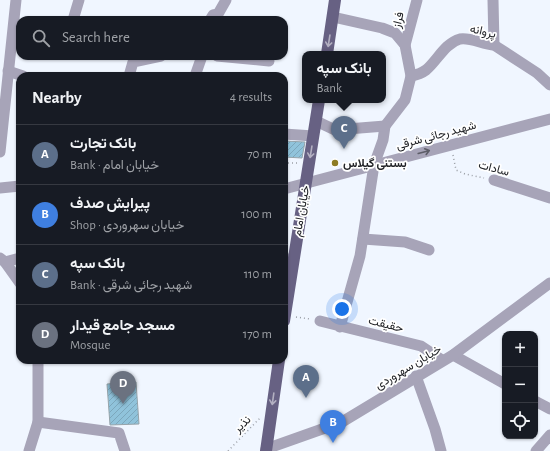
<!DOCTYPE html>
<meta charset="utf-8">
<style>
:root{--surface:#171b24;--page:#242831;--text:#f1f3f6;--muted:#9ea1a6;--line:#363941;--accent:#8e7c22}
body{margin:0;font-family:"Alegreya Sans",Vazirmatn,sans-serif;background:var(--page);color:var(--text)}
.controls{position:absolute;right:12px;bottom:12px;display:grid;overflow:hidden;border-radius:8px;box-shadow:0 1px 3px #0004}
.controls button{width:36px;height:36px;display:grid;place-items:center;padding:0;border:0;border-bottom:1px solid var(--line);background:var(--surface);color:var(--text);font:20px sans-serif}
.you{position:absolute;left:342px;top:309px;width:14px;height:14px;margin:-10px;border:3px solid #fff;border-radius:50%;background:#1a73e8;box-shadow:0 0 0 6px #1a73e833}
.badge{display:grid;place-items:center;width:26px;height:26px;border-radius:50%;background:var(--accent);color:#fff;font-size:13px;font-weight:700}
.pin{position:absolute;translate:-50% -33px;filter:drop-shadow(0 1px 2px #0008)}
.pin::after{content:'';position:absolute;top:21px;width:14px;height:12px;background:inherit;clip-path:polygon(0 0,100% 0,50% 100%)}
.popup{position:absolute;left:302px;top:51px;width:84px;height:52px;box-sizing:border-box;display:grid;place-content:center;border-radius:8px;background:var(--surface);filter:drop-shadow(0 1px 3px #0005);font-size:13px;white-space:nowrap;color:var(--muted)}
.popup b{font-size:15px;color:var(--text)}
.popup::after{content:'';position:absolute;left:50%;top:100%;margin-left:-8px;border:8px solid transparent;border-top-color:var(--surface)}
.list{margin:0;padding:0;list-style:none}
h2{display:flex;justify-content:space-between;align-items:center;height:52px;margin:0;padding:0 16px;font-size:17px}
h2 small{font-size:13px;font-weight:400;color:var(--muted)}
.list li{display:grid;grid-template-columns:26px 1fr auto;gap:12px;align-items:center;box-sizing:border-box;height:60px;padding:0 16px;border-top:1px solid var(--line)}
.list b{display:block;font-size:15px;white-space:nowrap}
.list p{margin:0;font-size:13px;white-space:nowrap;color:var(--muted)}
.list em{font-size:13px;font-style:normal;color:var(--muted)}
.icon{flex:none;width:22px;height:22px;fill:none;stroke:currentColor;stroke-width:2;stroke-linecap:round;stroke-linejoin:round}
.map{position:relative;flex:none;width:550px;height:451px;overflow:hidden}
.search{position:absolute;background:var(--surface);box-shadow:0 1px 3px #0004;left:16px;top:16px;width:272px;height:44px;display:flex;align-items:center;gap:10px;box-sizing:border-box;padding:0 14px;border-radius:12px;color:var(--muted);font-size:15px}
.panel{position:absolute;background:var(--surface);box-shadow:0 1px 3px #0004;left:16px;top:72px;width:272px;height:292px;border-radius:12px}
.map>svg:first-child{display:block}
</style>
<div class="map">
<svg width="550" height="451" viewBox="0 0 550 451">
<defs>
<pattern id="building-hatch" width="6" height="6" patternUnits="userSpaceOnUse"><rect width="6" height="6" fill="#90c3db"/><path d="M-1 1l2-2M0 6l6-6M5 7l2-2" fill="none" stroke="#7ca7bc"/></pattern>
</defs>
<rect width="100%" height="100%" fill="#f0f6ff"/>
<!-- building -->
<g fill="url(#building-hatch)" stroke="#97a4aa">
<path d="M284 141 305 142 302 158 284 157Z"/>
<path d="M136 382 139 424 110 425 107 384Z"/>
</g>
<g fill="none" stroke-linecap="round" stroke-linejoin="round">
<!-- path -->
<g stroke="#9a9ea5" stroke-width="1.5" stroke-dasharray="1 3" stroke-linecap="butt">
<path d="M453 155 456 170 465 174 484 178"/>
<path d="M284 163H298"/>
<path d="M296 317 310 319"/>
<path d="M228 451 260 418"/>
</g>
<!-- minor -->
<g stroke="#a7a4b8" stroke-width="11">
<path d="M493 0 494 45"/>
<path d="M333 17 382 28 395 33 405 45 411 76 405 100 385 126 383 140 374 165 360 256 340 327"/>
<path d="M73 20 79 0"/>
<path d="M210 20 213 15 218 14 226 0"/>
<path d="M405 45 417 0"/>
<path d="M217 56 269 61"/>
<path d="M8 71 23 76"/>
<path d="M129 76 133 62 161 56"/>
<path d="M195 76 202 56"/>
<path d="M411 76C416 75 422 73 426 70 437 61 445 43 460 39 471 37 483 45 494 45L537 73 550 85"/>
<path d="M316 121 335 130 385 126"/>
<path d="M284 134 313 136"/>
<path d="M0 152 16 0"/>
<path d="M494 180 550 198"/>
<path d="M0 188 20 186"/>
<path d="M284 189 550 119"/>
<path d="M363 239 405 242 429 250"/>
<path d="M0 258 5 262 20 283"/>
<path d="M284 260 293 258"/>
<path d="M5 262 20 258"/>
<path d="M320 321 421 346 442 360"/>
<path d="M453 355 505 384"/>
<path d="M416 376 435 429 441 451"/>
<path d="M535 401 550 409"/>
<path d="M38 422 119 433 125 451"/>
<path d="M266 449 342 422 453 355 550 283"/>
<path d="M29 451 38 422V360"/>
<path d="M536 451 550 435"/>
</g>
<!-- major -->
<g stroke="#676183" stroke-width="12">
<path d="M327 54 335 0"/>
<path d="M284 321 319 100"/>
<path d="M266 451 279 360"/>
</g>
</g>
<!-- one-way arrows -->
<defs><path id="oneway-shaft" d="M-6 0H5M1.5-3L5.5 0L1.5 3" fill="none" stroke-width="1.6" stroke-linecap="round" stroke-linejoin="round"/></defs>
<g stroke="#b3b0c1">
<use href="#oneway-shaft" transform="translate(329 41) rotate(99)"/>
<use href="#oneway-shaft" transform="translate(311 152) rotate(99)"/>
<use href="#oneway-shaft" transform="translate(273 399) rotate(98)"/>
</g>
<use stroke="#5d5d68" href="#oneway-shaft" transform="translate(424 152) rotate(-15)"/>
<!-- markers -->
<circle fill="#8e7c22" stroke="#fff" stroke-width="1.5" cx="335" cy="163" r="4"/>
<g text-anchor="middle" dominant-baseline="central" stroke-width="3.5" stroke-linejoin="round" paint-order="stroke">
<!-- street labels -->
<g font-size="12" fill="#212327" stroke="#fff">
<text transform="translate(398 20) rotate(-77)">فراز</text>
<text transform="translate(483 31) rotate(13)">پروانه</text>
<text transform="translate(436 135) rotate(-15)">شهید رجائی شرقی</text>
<text transform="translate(494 168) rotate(15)">سادات</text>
<text transform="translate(301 211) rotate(-80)">خیابان امام</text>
<text transform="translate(386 324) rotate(14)">حقیقت</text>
<text transform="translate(408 367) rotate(-31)">خیابان سهروردی</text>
<text transform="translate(242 424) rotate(-44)">نذیر</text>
</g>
<!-- poi labels -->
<g font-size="12" font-weight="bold" fill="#212327" stroke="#fff" text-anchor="start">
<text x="343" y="163">بستنی گیلاس</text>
</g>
</g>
</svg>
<div class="controls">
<button>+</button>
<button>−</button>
<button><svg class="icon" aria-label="locate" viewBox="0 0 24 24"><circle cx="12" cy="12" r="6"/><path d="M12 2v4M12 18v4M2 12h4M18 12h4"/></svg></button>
</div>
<div class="you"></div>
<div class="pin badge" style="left:306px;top:398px;background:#5c6f8a">A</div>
<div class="pin badge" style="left:333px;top:443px;background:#3f7fe0">B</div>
<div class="pin badge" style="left:344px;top:149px;background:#5c6f8a">C</div>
<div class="popup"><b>بانک سپه</b>Bank</div>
<div class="pin badge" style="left:123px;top:404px;background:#6b7280">D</div>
<div class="search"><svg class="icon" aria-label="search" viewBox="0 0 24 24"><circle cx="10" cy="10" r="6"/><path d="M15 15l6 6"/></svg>Search here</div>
<section class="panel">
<h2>Nearby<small>4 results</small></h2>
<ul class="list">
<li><span class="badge" style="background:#5c6f8a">A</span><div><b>بانک تجارت</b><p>Bank · خیابان امام</p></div><em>70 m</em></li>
<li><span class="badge" style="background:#3f7fe0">B</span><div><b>پیرایش صدف</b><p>Shop · خیابان سهروردی</p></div><em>100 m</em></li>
<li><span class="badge" style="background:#5c6f8a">C</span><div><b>بانک سپه</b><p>Bank · شهید رجائی شرقی</p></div><em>110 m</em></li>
<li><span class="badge" style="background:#6b7280">D</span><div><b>مسجد جامع قیدار</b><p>Mosque</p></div><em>170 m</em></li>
</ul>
</section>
</div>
